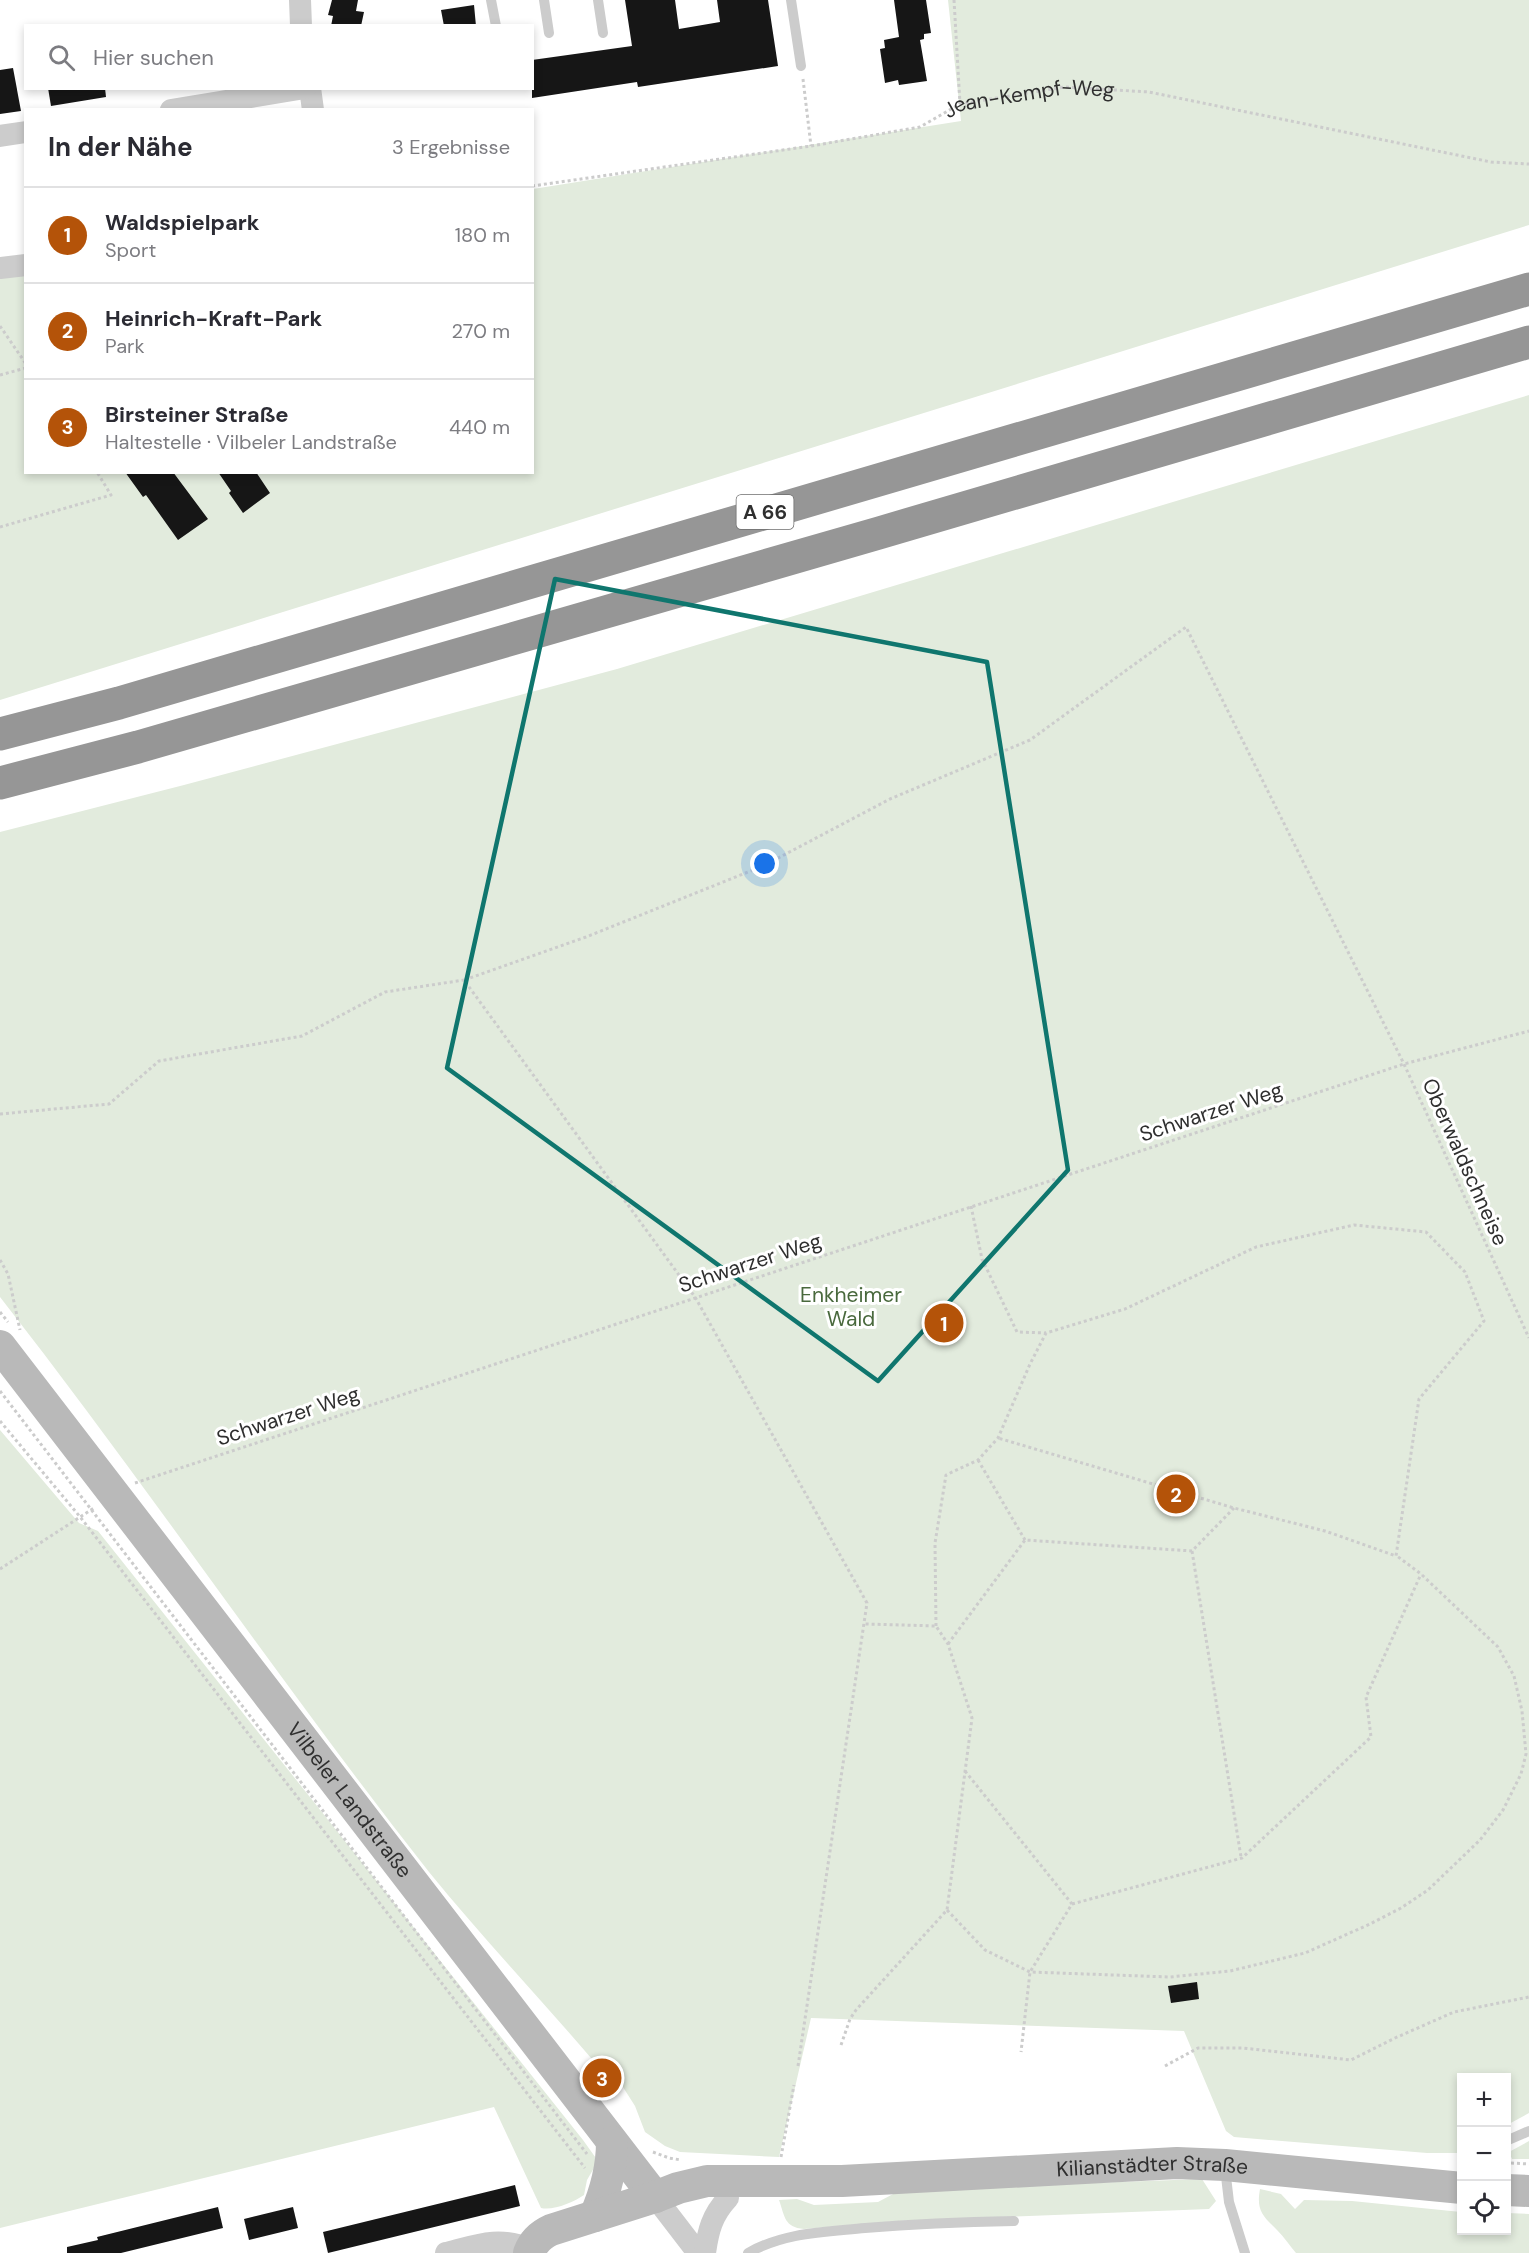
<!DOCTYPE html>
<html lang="de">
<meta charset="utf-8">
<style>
:root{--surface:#fff;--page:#f7f7f7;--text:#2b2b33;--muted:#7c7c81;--line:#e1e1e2;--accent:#b45309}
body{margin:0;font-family:"DM Sans",sans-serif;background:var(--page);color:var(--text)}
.controls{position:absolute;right:18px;bottom:18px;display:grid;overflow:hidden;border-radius:0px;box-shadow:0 3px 9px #0003}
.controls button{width:54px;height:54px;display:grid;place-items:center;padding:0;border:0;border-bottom:2px solid var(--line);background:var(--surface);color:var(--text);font:30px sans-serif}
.you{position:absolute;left:765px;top:864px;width:21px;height:21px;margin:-15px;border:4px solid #fff;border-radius:50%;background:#1a73e8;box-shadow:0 0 0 9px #1a73e833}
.badge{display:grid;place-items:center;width:39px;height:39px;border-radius:50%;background:var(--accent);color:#fff;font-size:20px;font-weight:700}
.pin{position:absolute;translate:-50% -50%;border:3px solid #fff;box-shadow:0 2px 6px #0006}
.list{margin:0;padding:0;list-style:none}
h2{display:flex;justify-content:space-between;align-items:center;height:78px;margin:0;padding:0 24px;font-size:26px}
h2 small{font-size:20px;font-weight:400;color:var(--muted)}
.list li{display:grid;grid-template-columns:39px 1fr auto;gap:18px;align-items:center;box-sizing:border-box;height:96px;padding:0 24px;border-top:2px solid var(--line)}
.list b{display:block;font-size:22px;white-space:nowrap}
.list p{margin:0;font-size:20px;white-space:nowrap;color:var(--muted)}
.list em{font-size:20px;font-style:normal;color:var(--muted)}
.icon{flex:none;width:33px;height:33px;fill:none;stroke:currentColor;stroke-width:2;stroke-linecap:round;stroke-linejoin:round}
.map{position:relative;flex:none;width:1529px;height:2253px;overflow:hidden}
.search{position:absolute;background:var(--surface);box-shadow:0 3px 9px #0003;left:24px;top:24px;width:510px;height:66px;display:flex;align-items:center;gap:15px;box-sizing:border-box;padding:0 21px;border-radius:0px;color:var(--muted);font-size:22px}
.panel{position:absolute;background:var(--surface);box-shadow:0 3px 9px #0003;left:24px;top:108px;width:510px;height:366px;border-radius:0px}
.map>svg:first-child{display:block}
</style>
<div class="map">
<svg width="1529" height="2253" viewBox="0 0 1529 2253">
<rect width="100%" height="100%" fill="#fff"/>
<!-- green -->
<g fill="#e2ebdd">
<path d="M948 0H1529V225L0 700V278L25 274 26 472H532L533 189 961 121Z"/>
<path d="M1529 395V2113L1507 2125 1506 2078H1462L1461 2153H1427L1234 2137 1226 2131 1184 2031 811 2018 779 2157 680 2152 665 2146 645 2132 635 2106 621 2084 591 2058C538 1996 481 1936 429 1872 281 1684 147 1485 0 1297V832L184 785 617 669Z"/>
<path d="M0 1430 79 1523 98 1531 583 2140 598 2161 587 2180 584 2195C574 2202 553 2211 541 2208L494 2107 0 2228Z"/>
<path d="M1529 2141V2159H1512L1509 2152Z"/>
<path d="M1202 2179 1216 2201 1209 2209 898 2221 804 2229C784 2227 785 2217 779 2200L797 2199 814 2205 878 2202 895 2193 1036 2185Z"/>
<path d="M1260 2189 1281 2194 1295 2209 1304 2200 1352 2201 1461 2212 1462 2230H1506L1507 2213 1529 2214V2253H1296C1290 2246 1284 2237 1277 2230 1263 2216 1256 2211 1260 2189Z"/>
</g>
<!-- building -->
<g fill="#161616">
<path d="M332 0H358L356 11 364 12 361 26H331L333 16 328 15Z"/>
<path d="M625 0H675L679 29 720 22 717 0H768L778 66 638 87 637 82 532 98V60L632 46Z"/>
<path d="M894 0H926L931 33 924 34V39L920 40 927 81 899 85 898 80 885 83 880 49 885 48 884 40 899 37Z"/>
<path d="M474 5 476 26H444L441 10Z"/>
<path d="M13 68 21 111 0 114V70Z"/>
<path d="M48 88H105L106 97 51 106Z"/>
<path d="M125 472H173L208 519 178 540 146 495 143 497Z"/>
<path d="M218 472H256L270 493 243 513 229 493 231 491Z"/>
<path d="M1197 1982 1199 1999 1171 2003 1168 1986Z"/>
<path d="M515 2185 520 2206 328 2253 323 2232Z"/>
<path d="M218 2207 223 2228 121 2253H67V2247L98 2240 97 2237Z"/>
<path d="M293 2207 298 2228 249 2240 244 2219Z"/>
</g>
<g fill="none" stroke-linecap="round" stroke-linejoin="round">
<!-- path -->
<g stroke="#ccc" stroke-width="3" stroke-dasharray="3 3" stroke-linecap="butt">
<path d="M954 0 960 104"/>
<path d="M803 79 811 146"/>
<path id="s1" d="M532 186 811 146 920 127 960 104 1065 87 1149 92 1491 162 1529 164"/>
<path d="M0 326 26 364"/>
<path d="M0 375 26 368"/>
<path d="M0 527 111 495 97 472"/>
<path d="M0 1114 109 1104 159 1061 302 1036 385 992 464 980"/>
<path d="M971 1206 982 1259 1017 1332 1046 1333"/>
<path d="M0 1260 8 1274 20 1330"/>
<path d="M0 1312 8 1322"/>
<path d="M0 1391 587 2154"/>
<path d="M0 1421 81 1518 585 2168"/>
<path d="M978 1460 1025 1540"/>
<path d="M135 1483 1404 1064 1529 1031"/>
<path d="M1192 1551 1241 1857"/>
<path d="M0 1569 94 1508"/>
<path d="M936 1626 935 1543 946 1475 978 1460 998 1438 1030 1364 1046 1333 1125 1309 1256 1247 1354 1225 1426 1232 1465 1272 1484 1321 1419 1399 1396 1556 1325 1531 1234 1508 998 1438"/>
<path d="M948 1644 1025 1540 1192 1551 1234 1508"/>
<path d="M965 1771 1072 1904 1030 1972 1021 2052"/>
<path d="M1072 1904 1242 1858 1371 1737 1366 1697 1421 1574"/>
<path d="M947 1910 985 1950 1030 1972 1170 1977 1230 1971 1305 1953 1370 1924 1401 1908 1428 1890 1480 1840 1503 1810 1521 1774 1526 1754 1522 1711 1514 1676 1498 1647 1421 1574 1397 1556"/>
<path d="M841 2045 850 2019 856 2010 947 1910 972 1718 948 1644 936 1626 865 1624"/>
<path d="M798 2066 867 1603 695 1297 464 980 586 937 763 866 890 799 1030 740 1186 627 1404 1064 1529 1338"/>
<path d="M1165 2066 1198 2048H1243L1351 2060 1395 2038 1454 2012 1529 1997"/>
<path d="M653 2152 669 2158 681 2160"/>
<path d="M781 2157 794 2085"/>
<path d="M1511 2163 1529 2164"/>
</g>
<!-- lane -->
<g stroke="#ccc" stroke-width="10">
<path d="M491 0 496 26"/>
<path d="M544 0 549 33"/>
<path d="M598 0 603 33"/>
<path d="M791 0 801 66"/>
<path d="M1506 2141 1529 2131"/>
<path d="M1225 2168 1229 2202 1245 2253"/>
<path d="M748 2253C785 2232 825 2232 865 2228 915 2224 964 2222 1014 2221"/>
</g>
<!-- street -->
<g stroke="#ccc" stroke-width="22">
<path d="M300 0 301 26"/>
<path d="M310 88 313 110"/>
<path d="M171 110 305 88"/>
<path d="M0 136 26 132"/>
<path d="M0 268 26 265"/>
<path d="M655 2197 698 2253"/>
<path d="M446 2253C477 2245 499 2236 530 2249"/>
<path d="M705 2253C708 2231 712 2215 728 2198"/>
</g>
<!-- secondary -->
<g stroke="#b9b9b9" stroke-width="32">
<path id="s2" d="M0 1346 655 2197"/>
<path d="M1506 2190 1529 2191"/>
<path d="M595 2216C606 2191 612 2169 612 2142"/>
<path id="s3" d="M529 2253C533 2242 540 2235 551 2230L655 2197 678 2188 707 2181H842L1177 2163 1225 2165 1462 2188"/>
</g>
<!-- highway -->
<g stroke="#969696" stroke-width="33">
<path d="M0 734 119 703 1529 289"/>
<path d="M0 783 138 747 879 533 1529 342"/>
</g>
</g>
<!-- marked area -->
<path fill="none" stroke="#0f766e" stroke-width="4.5" stroke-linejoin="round" d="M555 579 987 662 1068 1170 878 1381 447 1068Z"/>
<g text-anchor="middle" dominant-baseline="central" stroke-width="6" stroke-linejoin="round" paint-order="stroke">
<!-- shield labels -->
<rect fill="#fff" stroke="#6d6d6d" stroke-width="1.5" x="736.5" y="495" width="57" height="34" rx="4.5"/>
<g font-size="20" font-weight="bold" fill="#2f2f2f">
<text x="765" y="512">A 66</text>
</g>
<!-- street labels -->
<g font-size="21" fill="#2f2f2f" stroke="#fff">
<text stroke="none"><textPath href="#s1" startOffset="508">Jean-Kempf-Weg</textPath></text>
<text transform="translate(1211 1112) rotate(-18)">Schwarzer Weg</text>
<text transform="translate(1465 1162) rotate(66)">Oberwaldschneise</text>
<text transform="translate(750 1263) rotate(-18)">Schwarzer Weg</text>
<text transform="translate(288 1416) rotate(-18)">Schwarzer Weg</text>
<text stroke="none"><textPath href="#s2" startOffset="573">Vilbeler Landstraße</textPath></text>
<text stroke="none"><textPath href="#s3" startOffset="642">Kilianstädter Straße</textPath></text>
</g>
<!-- park labels -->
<g font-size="21" fill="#49693d" stroke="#fff">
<text x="851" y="1295">Enkheimer<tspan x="851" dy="24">Wald</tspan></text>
</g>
</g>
</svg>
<div class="controls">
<button>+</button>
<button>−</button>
<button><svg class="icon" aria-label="locate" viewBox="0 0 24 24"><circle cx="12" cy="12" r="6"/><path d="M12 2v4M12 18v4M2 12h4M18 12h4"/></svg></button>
</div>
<div class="you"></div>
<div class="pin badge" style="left:944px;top:1323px">1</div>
<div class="pin badge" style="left:1176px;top:1494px">2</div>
<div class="pin badge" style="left:602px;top:2078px">3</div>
<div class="search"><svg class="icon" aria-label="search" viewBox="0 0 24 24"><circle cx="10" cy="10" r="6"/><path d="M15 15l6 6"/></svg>Hier suchen</div>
<section class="panel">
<h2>In der Nähe<small>3 Ergebnisse</small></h2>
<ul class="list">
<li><span class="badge">1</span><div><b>Waldspielpark</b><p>Sport</p></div><em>180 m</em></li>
<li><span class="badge">2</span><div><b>Heinrich-Kraft-Park</b><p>Park</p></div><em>270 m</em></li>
<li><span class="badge">3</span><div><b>Birsteiner Straße</b><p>Haltestelle · Vilbeler Landstraße</p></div><em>440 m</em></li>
</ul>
</section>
</div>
